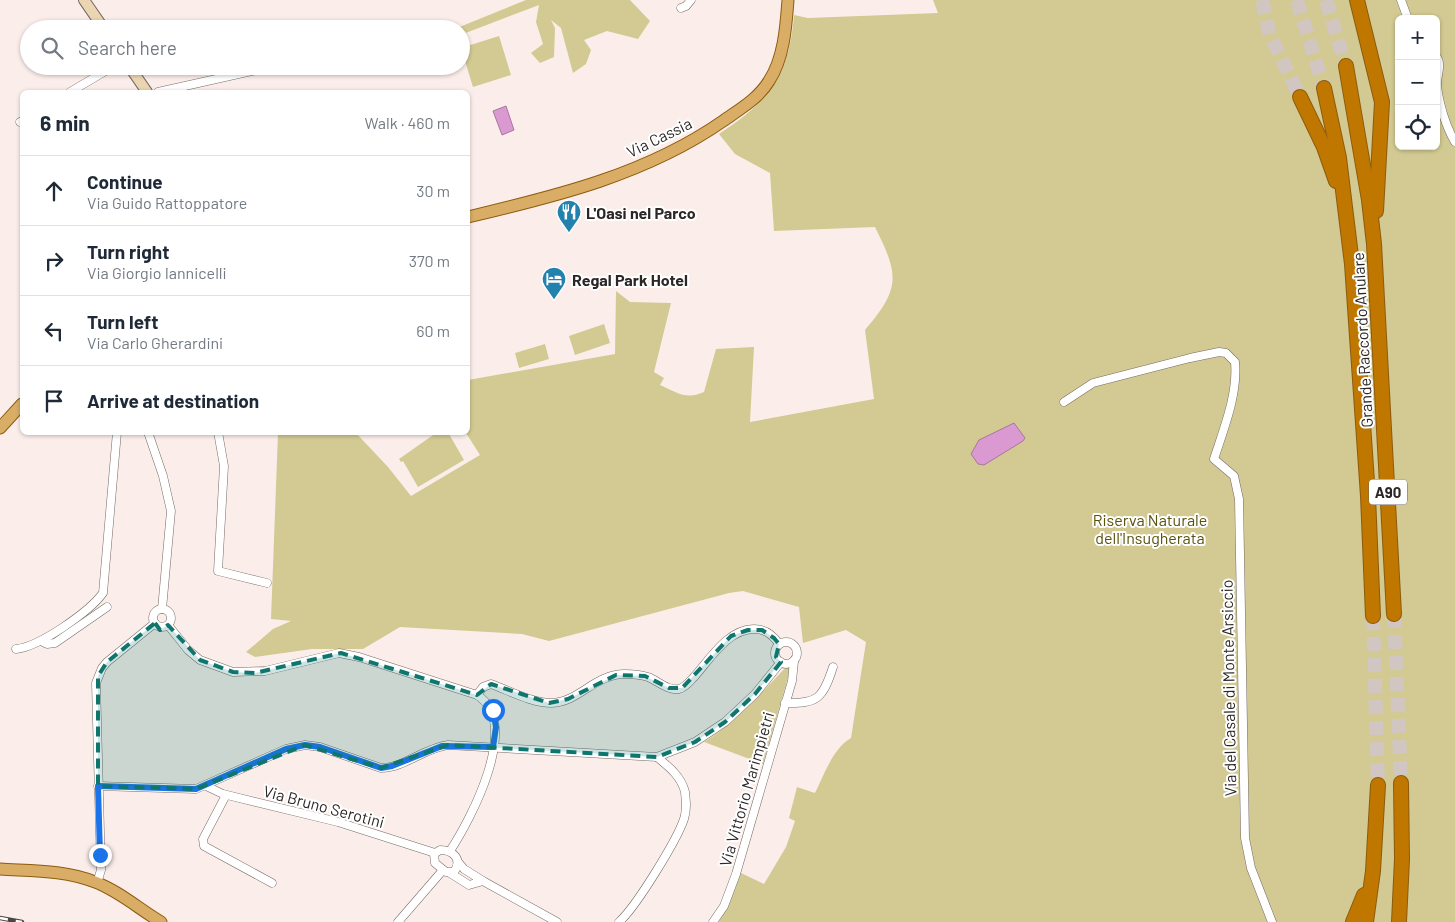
<!DOCTYPE html>
<meta charset="utf-8">
<style>
:root{--surface:#fff;--page:#f6f6f7;--text:#1f2937;--muted:#747a83;--line:#e0e1e3}
body{margin:0;font-family:Barlow,sans-serif;background:var(--page);color:var(--text)}
.controls{position:absolute;right:15px;top:15px;display:grid;overflow:hidden;border-radius:8px;box-shadow:0 1px 4px #0004}
.controls button{width:45px;height:45px;display:grid;place-items:center;padding:0;border:0;border-bottom:1px solid var(--line);background:var(--surface);color:var(--text);font:25px sans-serif}
.stop{position:absolute;width:15px;height:15px;margin:-11px;border:4px solid #1a73e8;border-radius:50%;background:#fff}
.stop.end{background:#1a73e8;border-color:#fff;box-shadow:0 1px 5px #0008}
.list{margin:0;padding:0;list-style:none}
h2{display:flex;justify-content:space-between;align-items:center;height:65px;margin:0;padding:0 20px;font-size:21px}
h2 small{font-size:16px;font-weight:400;color:var(--muted)}
.list li{display:grid;grid-template-columns:32px 1fr auto;gap:15px;align-items:center;box-sizing:border-box;height:70px;padding:0 20px;border-top:1px solid var(--line)}
.list b{display:block;font-size:19px;white-space:nowrap}
.list p{margin:0;font-size:16px;white-space:nowrap;color:var(--muted)}
.list em{font-size:16px;font-style:normal;color:var(--muted)}
.icon{flex:none;width:28px;height:28px;fill:none;stroke:currentColor;stroke-width:2;stroke-linecap:round;stroke-linejoin:round}
.map{position:relative;flex:none;width:1455px;height:922px;overflow:hidden}
.search{position:absolute;background:var(--surface);box-shadow:0 1px 4px #0004;left:20px;top:20px;width:450px;height:55px;display:flex;align-items:center;gap:12px;box-sizing:border-box;padding:0 18px;border-radius:28px;color:var(--muted);font-size:19px}
.panel{position:absolute;background:var(--surface);box-shadow:0 1px 4px #0004;left:20px;top:90px;width:450px;height:345px;border-radius:8px}
.map>svg:first-child{display:block}
</style>
<div class="map">
<svg width="1455" height="922" viewBox="0 0 1455 922">
<rect width="100%" height="100%" fill="#fbeeea"/>
<!-- green -->
<g fill="#d2ca92" fill-rule="evenodd">
<path d="M526 0H630L650 21 638 39 607 31 584 40 591 50 586 64 573 73 561 28 551 20 555 28 554 57 540 63 531 53 543 44 536 22 539 5 463 34 461 29 457 28Z"/>
<path d="M933 0H1455V922H719L741 873 764 884 786 847 795 821 789 818 797 787 815 793C824 775 833 748 851 738L866 642 846 630 803 643 799 607 743 591 729 593 549 641 522 634 400 627 363 649H312L255 657 246 652 273 629 291 621 271 619 278 433H356L388 467 411 496 480 455 466 433 468 432V380L615 354 616 291 630 302 671 303 654 372 664 378 660 385C678 393 686 400 704 392L716 349 754 347 750 422 874 399 865 330C901 288 899 275 875 227L774 231 770 173 735 154 719 134C769 101 789 76 794 15L808 18 938 13ZM1399 19H1436V146H1399Z"/>
<path d="M499 36 511 75 473 87 461 48Z"/>
<path d="M604 324 610 343 575 355 569 336Z"/>
<path d="M545 344 549 359 519 368 515 353Z"/>
<path d="M451 433 449 434 464 460 418 487 403 461 401 462 399 459 436 433Z"/>
<path d="M786 667 789 668V674L763 764 704 742C736 722 760 694 786 667Z"/>
</g>
<!-- water -->
<g fill="#db99d2" stroke="#a6779e">
<path d="M506 106 514 130 502 135 493 111Z"/>
<path d="M1014 423 1025 438 1023 441 984 465 978 464 971 454 979 440Z"/>
</g>
<g fill="none" stroke-linecap="round" stroke-linejoin="round">
<!-- highway-tunnel -->
<g stroke="#d2c6c3" stroke-width="14" stroke-dasharray="14 7" stroke-linecap="butt">
<path d="M1262 0 1270 35 1300 97"/>
<path d="M1297 0 1324 88"/>
<path d="M1326 0 1346 66"/>
<path d="M1394 614 1401 783"/>
<path d="M1373 616 1378 785"/>
</g>
<defs>
<g id="street">
<path d="M1401 0 1408 19"/>
<path d="M681 8 686 6 691 0"/>
<path d="M1436 56C1443 65 1436 76 1437 86 1439 104 1446 127 1455 142"/>
<path d="M70 92 114 66"/>
<path d="M158 92 275 66"/>
<path d="M20 122 22 121"/>
<path d="M1064 402 1093 383 1190 358 1219 352 1226 353 1235 362C1238 394 1224 428 1214 459L1234 476 1239 499 1245 838 1251 868 1272 922"/>
<path d="M148 432 163 476 171 511 162 609"/>
<path d="M218 432 224 466 218 571 267 583"/>
<circle cx="162" cy="618" r="9"/>
<path d="M168 625 188 650 200 660 233 672 265 671 339 653 359 657 477 695C522 723 471 819 450 851"/>
<path d="M41 641 47 644 55 643 107 607"/>
<circle cx="786" cy="653" r="11"/>
<path d="M16 649C39 647 89 612 103 593L117 432"/>
<path d="M477 695 483 687 491 684C510 691 532 703 552 703 579 702 595 674 625 674 633 674 641 675 648 677 658 681 668 691 679 689 686 687 690 681 694 677 710 659 728 629 754 629 766 629 773 635 779 644"/>
<path d="M785 703C818 704 823 698 833 667"/>
<path d="M98 786 196 789 286 749 305 745 320 747 381 768C404 768 424 748 448 745L657 757 695 742 725 722 755 694 781 662"/>
<path d="M206 786 223 794 338 822 435 853"/>
<path d="M226 795 203 839 204 846 272 883"/>
<path d="M440 850C453 850 463 859 454 872H446L435 863 434 854Z"/>
<path d="M450 873 469 885 483 881 464 869 458 862"/>
<path d="M483 881 557 922"/>
<path d="M97 883 101 870 96 683 102 668 107 662 155 623"/>
<path d="M398 922 443 870"/>
<path d="M619 922C636 907 677 840 684 819 687 810 686 801 685 792 681 776 669 767 657 757"/>
<path d="M713 922 724 906 736 874 792 681 794 661"/>
</g>
<g id="secondary">
<path d="M84 0 104 29"/>
<path d="M129 66 147 92"/>
</g>
<g id="primary">
<path d="M468 217C557 196 647 174 723 121 740 109 758 99 769 81 784 58 786 27 788 0"/>
<path d="M0 428 22 404"/>
<path d="M0 869C32 871 65 870 95 882 119 891 139 909 161 922"/>
</g>
<g id="highway">
<path d="M1357 0 1382 102 1376 211"/>
<path d="M1346 66 1369 200 1374 244 1394 614"/>
<path d="M1324 88 1339 158 1352 264 1368 496 1373 616"/>
<path d="M1300 97 1324 147 1336 181"/>
<path d="M1353 922 1364 895"/>
<path d="M1366 922 1373 871 1378 785"/>
<path d="M1399 922 1402 859 1401 783"/>
</g>
</defs>
<!-- street casing -->
<use href="#street" stroke="#766b67" stroke-width="9"/>
<!-- secondary casing -->
<use href="#secondary" stroke="#766b67" stroke-width="12"/>
<!-- primary casing -->
<use href="#primary" stroke="#8c5b0d" stroke-width="13"/>
<!-- highway casing -->
<use href="#highway" stroke="#8c5b0d" stroke-width="16"/>
<!-- street -->
<use href="#street" stroke="#fff" stroke-width="8"/>
<!-- secondary -->
<use href="#secondary" stroke="#ecd6b2" stroke-width="10"/>
<!-- primary -->
<use href="#primary" stroke="#d9ad66" stroke-width="11"/>
<!-- highway -->
<use href="#highway" stroke="#c07700" stroke-width="14"/>
<defs>
<path id="rail" d="M0 918 22 922"/>
</defs>
<!-- rail casing -->
<use href="#rail" stroke="#4b4544" stroke-width="4.5"/>
<!-- rail -->
<use href="#rail" stroke="#fff" stroke-width="2.5" stroke-dasharray="8" stroke-linecap="butt"/>
</g>
<g fill="none" stroke-linecap="round" stroke-linejoin="round">
<!-- route -->
<path stroke="#1a73e8" stroke-width="6" d="M100 855 98 786 196 789 286 749 305 745 320 747 381 768 392 766 442 746 493 747 496 727 493 710"/>
</g>
<!-- marked area -->
<path fill="#0f766e" fill-opacity="0.2" stroke="#0f766e" stroke-width="4" stroke-dasharray="10 6" stroke-linejoin="round" d="M155 623 160 630 168 625 200 660 233 672 255 673 341 653 477 695 491 684 549 703 568 699 616 675 645 676 669 688H682L731 636 748 630H762L774 638 779 644 776 657 781 662 755 694 725 722 695 742 657 757 448 745 381 768 305 745 196 789 98 786V676L107 662Z"/>
<!-- icons -->
<defs>
<symbol id="restaurant-pin" viewBox="-11 -11 22 30"><path d="M0 17L-7.5 6A9.5 9.5 0 1 1 7.5 6Z" fill="#2381ad" stroke="#fff"/><path d="M-5-6h1v4h1v-4h1v4h1v-4h1v5L-1.5 .5V6h-2V.5L-5-1ZM5-6V6H3V1.5H1.5Q1.5-4 5-6Z" fill="#fff"/></symbol>
<symbol id="hotel-pin" viewBox="-11 -11 22 30"><path d="M0 17L-7.5 6A9.5 9.5 0 1 1 7.5 6Z" fill="#2381ad" stroke="#fff"/><path d="M-6-4.5h1.5V1H6V5H4.5V3h-9V5H-6ZM-4 0a1.8 1.8 0 1 1 3.6 0ZM.5 0V-2.5h3Q6-2.5 6 0Z" fill="#fff"/></symbol>
</defs>
<g fill-rule="evenodd">
<use href="#restaurant-pin" x="555" y="198" width="28" height="38"/>
<use href="#hotel-pin" x="540" y="265" width="28" height="38"/>
</g>
<g text-anchor="middle" dominant-baseline="central" stroke-width="4" stroke-linejoin="round" paint-order="stroke">
<!-- shield labels -->
<rect fill="#fff" stroke="#6b6867" stroke-width="1" x="1369" y="479.5" width="38" height="25" rx="4"/>
<g font-size="15" font-weight="bold" fill="#2c2726">
<text x="1388" y="492">A90</text>
</g>
<!-- street labels -->
<g font-size="16" fill="#2c2726" stroke="#fff">
<text transform="translate(659 137) rotate(-26)">Via Cassia</text>
<text transform="translate(1362 340) rotate(-93)">Grande Raccordo Anulare</text>
<text transform="translate(1228 688) rotate(-91)">Via del Casale di Monte Arsiccio</text>
<text transform="translate(746 789) rotate(-74)">Via Vittorio Marimpietri</text>
<text transform="translate(324 806) rotate(15)">Via Bruno Serotini</text>
</g>
<!-- poi labels -->
<g font-size="16" font-weight="bold" fill="#2c2726" stroke="#fff" text-anchor="start">
<text x="586" y="212">L'Oasi nel Parco</text>
<text x="572" y="279">Regal Park Hotel</text>
</g>
<!-- park labels -->
<g font-size="16" fill="#5a510d" stroke="#fff">
<text x="1150" y="519">Riserva Naturale<tspan x="1150" dy="18">dell'Insugherata</tspan></text>
</g>
</g>
</svg>
<div class="controls">
<button>+</button>
<button>−</button>
<button><svg class="icon" aria-label="locate" viewBox="0 0 24 24"><circle cx="12" cy="12" r="6"/><path d="M12 2v4M12 18v4M2 12h4M18 12h4"/></svg></button>
</div>
<div class="stop" style="left:493px;top:710px"></div>
<div class="stop end" style="left:100px;top:855px"></div>
<div class="search"><svg class="icon" aria-label="search" viewBox="0 0 24 24"><circle cx="10" cy="10" r="6"/><path d="M15 15l6 6"/></svg>Search here</div>
<section class="panel">
<h2>6 min<small>Walk · 460 m</small></h2>
<ul class="list">
<li><svg class="icon" aria-label="ahead" viewBox="0 0 24 24"><path d="M12 20V5M6 11l6-6 6 6"/></svg><div><b>Continue</b><p>Via Guido Rattoppatore</p></div><em>30 m</em></li>
<li><svg class="icon" aria-label="right" viewBox="0 0 24 24"><path d="M7 20v-9h11M14 6l5 5-5 5"/></svg><div><b>Turn right</b><p>Via Giorgio Iannicelli</p></div><em>370 m</em></li>
<li><svg class="icon" aria-label="left" viewBox="0 0 24 24"><path d="M17 20v-9H6M10 6l-5 5 5 5"/></svg><div><b>Turn left</b><p>Via Carlo Gherardini</p></div><em>60 m</em></li>
<li><svg class="icon" aria-label="arrive" viewBox="0 0 24 24"><path d="M6 21V4h12l-3 4 3 4H6"/></svg><div><b>Arrive at destination</b></div></li>
</ul>
</section>
</div>
